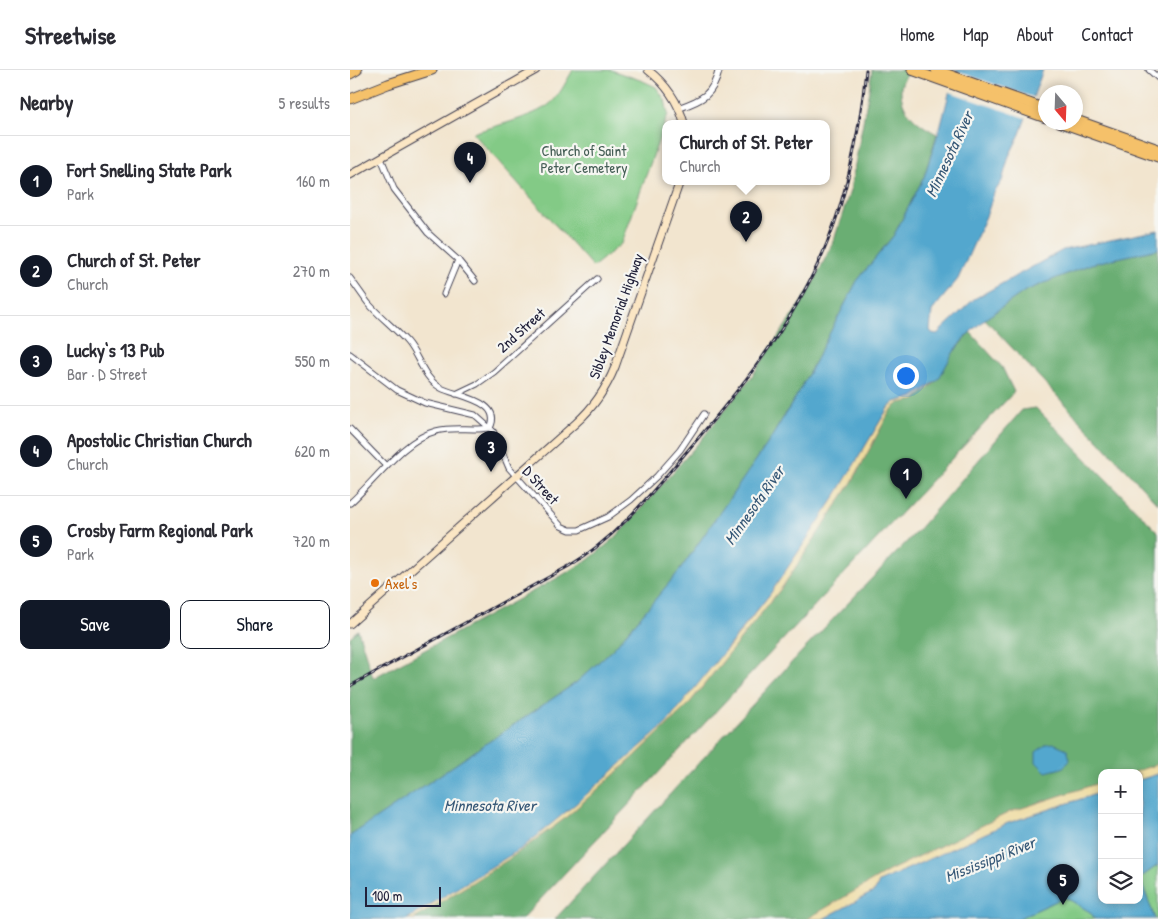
<!DOCTYPE html>
<meta charset="utf-8">
<style>
:root{--surface:#fff;--page:#f2f2f3;--text:#2b2b33;--muted:#7c7c81;--line:#e1e1e2;--accent:#111827}
body{margin:0;font-family:"Patrick Hand",sans-serif;background:var(--page);color:var(--text)}
.controls{position:absolute;right:15px;bottom:15px;display:grid;overflow:hidden;border-radius:10px;box-shadow:0 2px 8px #0003}
.controls button{width:45px;height:45px;display:grid;place-items:center;padding:0;border:0;border-bottom:1px solid var(--line);background:var(--surface);color:var(--text);font:25px sans-serif}
.compass{position:absolute;left:688px;top:15px;width:45px;height:45px;border-radius:50%;background:var(--surface);box-shadow:0 2px 8px #0003;rotate:161deg}
.scale{position:absolute;left:15px;bottom:12px;width:76px;box-sizing:border-box;padding-left:5px;border:2px solid #22223b;border-top:0;font-size:14px;line-height:18px;white-space:nowrap;color:#22223b;-webkit-text-stroke:4px #f6f6f2;paint-order:stroke}
.you{position:absolute;left:555px;top:305px;width:18px;height:18px;margin:-12px;border:4px solid #fff;border-radius:50%;background:#1a73e8;box-shadow:0 0 0 8px #1a73e833}
.badge{display:grid;place-items:center;width:32px;height:32px;border-radius:50%;background:var(--accent);color:#fff;font-size:16px;font-weight:700}
.pin{position:absolute;translate:-50% -41px;filter:drop-shadow(0 1px 2px #0008)}
.pin::after{content:'';position:absolute;top:26px;width:18px;height:15px;background:inherit;clip-path:polygon(0 0,100% 0,50% 100%)}
.popup{position:absolute;left:312px;top:50px;width:168px;height:65px;box-sizing:border-box;display:grid;place-content:center;border-radius:10px;background:var(--surface);filter:drop-shadow(0 1px 4px #0005);font-size:16px;white-space:nowrap;color:var(--muted)}
.popup b{font-size:19px;color:var(--text)}
.popup::after{content:'';position:absolute;left:50%;top:100%;margin-left:-10px;border:10px solid transparent;border-top-color:var(--surface)}
.list{margin:0;padding:0;list-style:none}
h2{display:flex;justify-content:space-between;align-items:center;height:65px;margin:0;padding:0 20px;font-size:21px}
h2 small{font-size:16px;font-weight:400;color:var(--muted)}
.list li{display:grid;grid-template-columns:32px 1fr auto;gap:15px;align-items:center;box-sizing:border-box;height:90px;padding:0 20px;border-top:1px solid var(--line)}
.list b{display:block;font-size:19px;white-space:nowrap}
.list p{margin:0;font-size:16px;white-space:nowrap;color:var(--muted)}
.list em{font-size:16px;font-style:normal;color:var(--muted)}
.actions{display:flex;gap:10px;padding:15px 20px}
.actions a{flex:1;padding:11px 0;border:1px solid var(--accent);border-radius:10px;text-align:center;font-size:18px;color:var(--accent)}
.actions .main{background:var(--accent);color:#fff}
.icon{flex:none;width:28px;height:28px;fill:none;stroke:currentColor;stroke-width:2;stroke-linecap:round;stroke-linejoin:round}
.map{position:relative;flex:none;width:808px;height:849px;overflow:hidden}
header{display:flex;align-items:center;gap:30px;box-sizing:border-box;height:70px;padding:0 25px;background:var(--surface);border-bottom:1px solid var(--line)}
header strong{font-size:24px}
nav{display:flex;gap:28px;margin-inline-start:auto;font-size:18px}
main{display:flex}
aside{flex:1;background:var(--surface)}
.map>svg:first-child{display:block}
</style>
<header>
<strong>Streetwise</strong>
<nav><a>Home</a><a>Map</a><a>About</a><a>Contact</a></nav>
</header>
<main>
<aside>
<h2>Nearby<small>5 results</small></h2>
<ul class="list">
<li><span class="badge">1</span><div><b>Fort Snelling State Park</b><p>Park</p></div><em>160 m</em></li>
<li><span class="badge">2</span><div><b>Church of St. Peter</b><p>Church</p></div><em>270 m</em></li>
<li><span class="badge">3</span><div><b>Lucky‘s 13 Pub</b><p>Bar · D Street</p></div><em>550 m</em></li>
<li><span class="badge">4</span><div><b>Apostolic Christian Church</b><p>Church</p></div><em>620 m</em></li>
<li><span class="badge">5</span><div><b>Crosby Farm Regional Park</b><p>Park</p></div><em>720 m</em></li>
</ul>
<div class="actions"><a class="main">Save</a><a>Share</a></div>
</aside>
<div class="map">
<svg width="808" height="849" viewBox="0 0 808 849">
<rect width="100%" height="100%" fill="#f6f6f2"/>
<filter id="ink" filterUnits="userSpaceOnUse"><feTurbulence type="fractalNoise" baseFrequency=".02" numOctaves="2"/><feDisplacementMap in="SourceGraphic" scale="10" xChannelSelector="R" yChannelSelector="G"/><feConvolveMatrix kernelMatrix="1 2 1 2 8 2 1 2 1" color-interpolation-filters="sRGB"/></filter>
<filter id="wash" filterUnits="userSpaceOnUse"><feTurbulence type="fractalNoise" baseFrequency=".0096" numOctaves="4" result="noise"/><feDisplacementMap in="SourceGraphic" scale="20" xChannelSelector="R" yChannelSelector="G"/><feGaussianBlur stdDeviation="1.12" result="paint"/><feColorMatrix in="noise" values="0 0 0 0 0 0 0 0 0 0 0 0 0 0 0 0 0 1.4 0 .05"/><feComposite in="paint" operator="in"/></filter>
<g filter="url(#wash)">
<rect width="100%" height="100%" fill="#f2e5cf"/>
<!-- green -->
<g fill="#83ca86" stroke="#527660">
<path d="M223 0H261L293 11 306 17 315 30 318 44 272 173 243 197 123 63C144 56 190 46 204 30 211 22 217 10 223 0Z"/>
<path d="M808 795V849H805L790 808Z"/>
<path d="M715 827 740 842 745 849H667Z"/>
</g>
<!-- forest -->
<g fill="#6aae73" stroke="#466857">
<path d="M522 0H559C556 5 551 13 551 19 550 42 570 55 587 64L574 107 544 165 507 211 450 320 418 373 330 500 264 578 227 612 0 766V567L8 560 23 608 209 507 238 490 265 468 351 370 402 306 462 216 484 170 500 121 519 20Z"/>
<path d="M808 179V434L635 249 675 221 741 194Z"/>
<path d="M620 262 652 297 664 322 172 849H64L159 789 214 749 284 687 337 636 433 516 502 412 540 341 548 333 565 330 588 310 603 283Z"/>
<path d="M686 338 808 462V694L781 703H752V712L660 742 539 801 457 849H205L439 595 568 460 672 340Z"/>
</g>
<!-- sand -->
<g fill="#eeda9e" stroke="#887e6c">
<path d="M588 310 565 330 549 333 540 341 502 412 433 516 337 636 284 687 214 749 159 789 64 849H57L84 831 379 577 420 524 483 430 538 338 545 332 563 327Z"/>
<path d="M808 694V704L789 710V703H781Z"/>
<path d="M752 712V722L658 753 529 812 525 821 473 849H457L539 801 660 742Z"/>
</g>
<!-- water -->
<g fill="#52a7ce" stroke="#3a6484">
<path d="M605 0H693L670 64 659 86 652 111 644 123 637 144 608 209 582 241 580 260 582 263 587 264 624 229 713 180 808 160V179L741 194 675 221 635 249 615 267 603 283 588 310 563 327 545 332 538 338 483 430 420 524 316 654 228 732 172 778 57 849H0V766L227 612 264 578 330 500 418 373 450 320 507 211 544 165 574 107 592 51Z"/>
<path d="M703 673 717 679 720 689 719 692 712 698 696 702 686 692V682L697 674Z"/>
<path d="M808 704V795L790 808 805 849H745L740 842 715 827 667 849H473L525 821 529 812 658 753 752 722V830H789V710Z"/>
</g>
<!-- pier -->
<path fill="#f2e5cf" d="M603 0 685 28 678 49 597 21Z"/>
</g>
<g filter="url(#ink)">
<g fill="none" stroke-linecap="round" stroke-linejoin="round">
<defs>
<g id="minor">
<path d="M799 0 808 8"/>
<path d="M31 88 44 119 78 163 108 190 125 211"/>
<path d="M0 208C6 216 12 225 18 233 30 247 45 258 57 272 69 286 73 308 91 318 106 326 154 331 140 358"/>
<path d="M94 224 108 190"/>
<path d="M0 284 47 320 75 333 125 345 143 361 159 398 211 456 220 460H229L258 447 281 430 307 406 330 380 354 344"/>
<path d="M106 324 127 314 144 302 247 209"/>
<path d="M0 359 36 396"/>
<path d="M0 433C24 412 54 369 86 361 105 356 120 361 140 358"/>
</g>
<path id="tertiary" d="M329 38C352 30 363 25 369 0"/>
<g id="secondary">
<path d="M298 0C316 14 328 31 334 53"/>
<path d="M0 105 186 0"/>
<path d="M0 554 226 353C244 337 256 319 265 297L330 111"/>
</g>
<g id="motorway">
<path d="M562 0 696 48"/>
<path d="M586 0 696 39"/>
<path d="M0 4 7 0"/>
<path d="M0 29 38 14 82 0"/>
<path d="M726 50 808 79"/>
<path d="M709 52 808 87"/>
</g>
</defs>
<!-- minor casing -->
<use href="#minor" stroke="#413f51" stroke-width="7"/>
<!-- tertiary casing -->
<use href="#tertiary" stroke="#413f51" stroke-width="8"/>
<!-- secondary casing -->
<use href="#secondary" stroke="#413f51" stroke-width="9"/>
<!-- motorway casing -->
<use href="#motorway" stroke="#413f51" stroke-width="11"/>
<!-- minor -->
<use href="#minor" stroke="#fff" stroke-width="5"/>
<!-- tertiary -->
<use href="#tertiary" stroke="#fff" stroke-width="6"/>
<!-- secondary -->
<use href="#secondary" stroke="#fbe6c4" stroke-width="7"/>
<!-- motorway -->
<use href="#motorway" stroke="#f5c16b" stroke-width="9"/>
<defs>
<path id="rail" d="M0 616 219 496C265 469 299 426 333 386 388 322 445 253 477 173 499 119 510 58 516 0"/>
</defs>
<!-- rail casing -->
<use href="#rail" stroke="#22223b" stroke-width="3"/>
<!-- rail -->
<use href="#rail" stroke="#f6f6f2" stroke-width="1" stroke-dasharray="4" stroke-linecap="butt"/>
</g>
</g>
<!-- markers -->
<circle fill="#e8710a" stroke="#f6f6f2" stroke-width="2" cx="25" cy="513" r="5"/>
<g text-anchor="middle" dominant-baseline="central" stroke-width="4.5" stroke-linejoin="round" paint-order="stroke">
<!-- park labels -->
<g font-size="15" fill="#445d55" stroke="#f6f6f2">
<text x="234" y="80">Church of Saint<tspan x="234" dy="17">Peter Cemetery</tspan></text>
</g>
<!-- street labels -->
<g font-size="15" fill="#22223b" stroke="#f6f6f2">
<text transform="translate(266 246) rotate(-70)">Sibley Memorial Highway</text>
<text transform="translate(171 260) rotate(-42)">2nd Street</text>
<text transform="translate(191 415) rotate(48)">D Street</text>
</g>
<!-- food labels -->
<g font-size="15" fill="#c56008" stroke="#f6f6f2" text-anchor="start">
<text x="35" y="513">Axel's</text>
</g>
<!-- water labels -->
<g font-size="16" font-style="italic" fill="#355776" stroke="#f6f6f2">
<text transform="translate(599 84) rotate(-65)">Minnesota River</text>
<text transform="translate(404 435) rotate(-55)">Minnesota River</text>
<text x="140" y="735">Minnesota River</text>
<text transform="translate(640 789) rotate(-22)">Mississippi River</text>
</g>
</g>
</svg>
<div class="controls">
<button>+</button>
<button>−</button>
<button><svg class="icon" aria-label="layers" viewBox="0 0 24 24"><path d="M12 4l9 5-9 5-9-5zM3 14l9 5 9-5"/></svg></button>
</div>
<svg class="compass" viewBox="-18 -18 36 36"><path d="M0-13l5 13h-10z" fill="#e53935"/><path d="M0 13l5-13h-10z" fill="#7c7c81"/></svg>
<div class="scale">100 m</div>
<div class="you"></div>
<div class="pin badge" style="left:556px;top:429px">1</div>
<div class="pin badge" style="left:396px;top:172px">2</div>
<div class="popup"><b>Church of St. Peter</b>Church</div>
<div class="pin badge" style="left:141px;top:402px">3</div>
<div class="pin badge" style="left:120px;top:113px">4</div>
<div class="pin badge" style="left:713px;top:835px">5</div>
</div>
</main>
